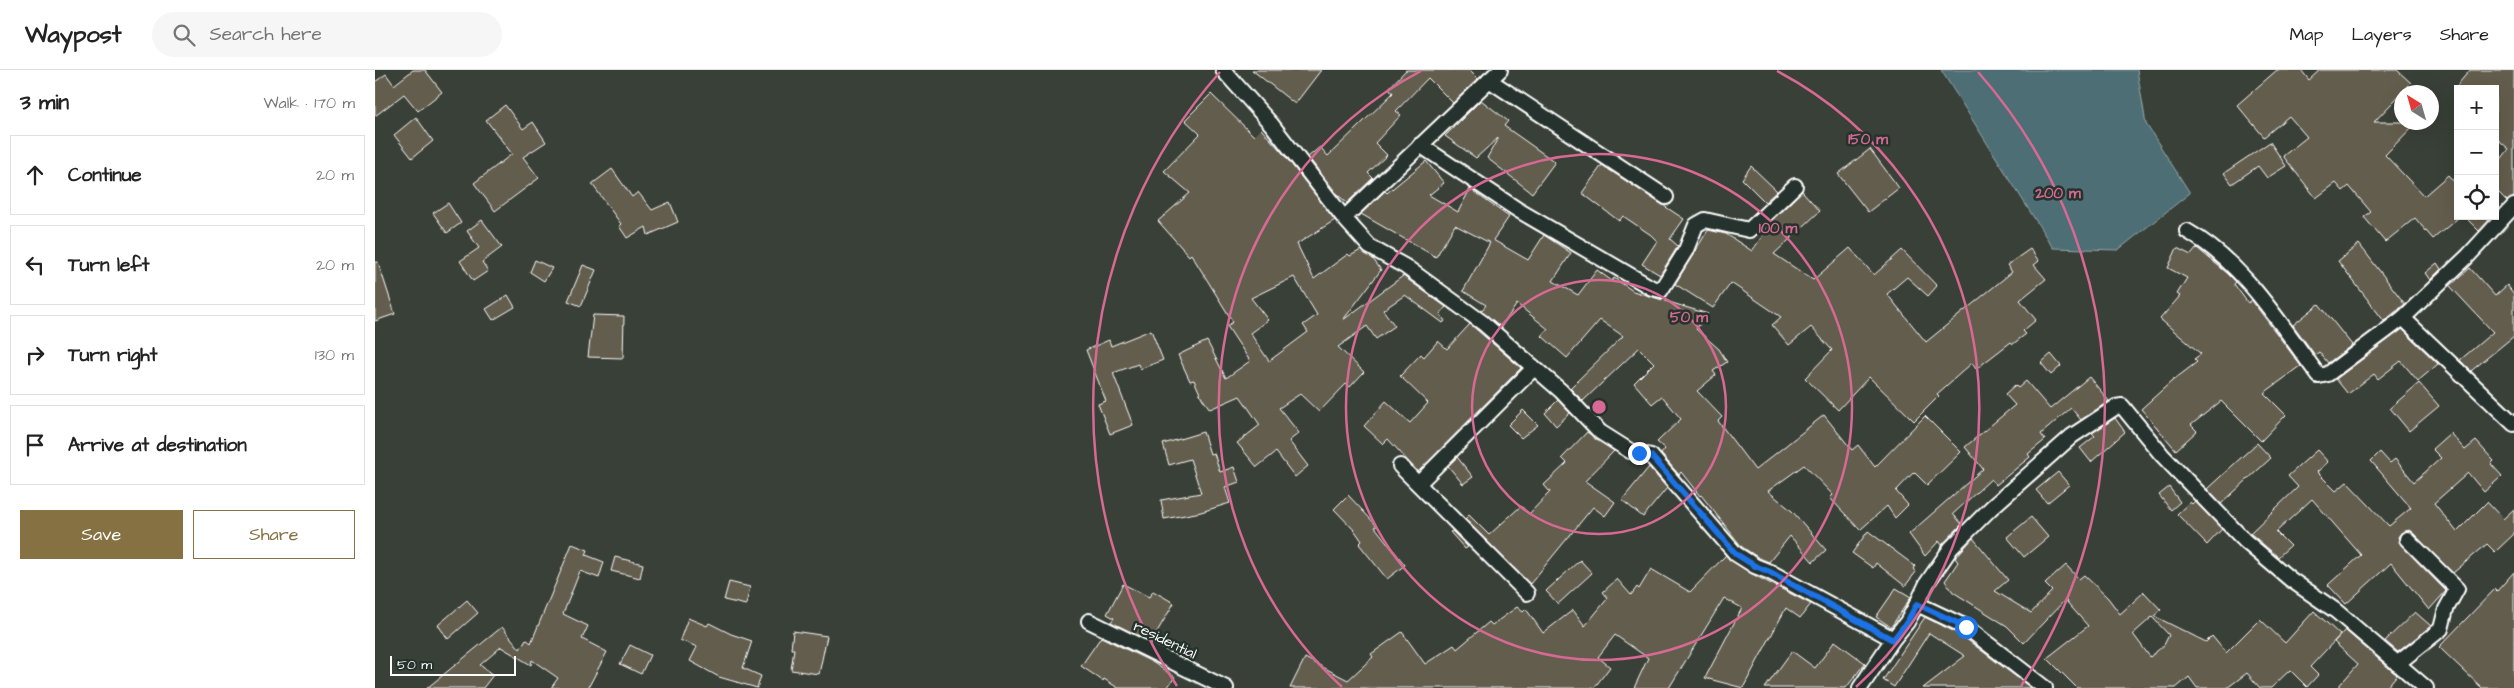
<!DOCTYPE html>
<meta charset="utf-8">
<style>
:root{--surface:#fff;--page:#f6f6f6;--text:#222;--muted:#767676;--line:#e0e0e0;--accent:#857141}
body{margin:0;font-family:"Architects Daughter",sans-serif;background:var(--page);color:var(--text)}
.controls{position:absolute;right:15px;top:15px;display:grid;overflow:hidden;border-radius:0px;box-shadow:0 5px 20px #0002}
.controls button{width:45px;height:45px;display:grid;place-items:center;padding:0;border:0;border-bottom:1px solid var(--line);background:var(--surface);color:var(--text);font:25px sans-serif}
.compass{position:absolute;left:2019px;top:15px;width:45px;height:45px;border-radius:50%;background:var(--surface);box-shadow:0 5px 20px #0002;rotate:323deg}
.scale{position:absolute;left:15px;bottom:12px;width:126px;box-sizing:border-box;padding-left:5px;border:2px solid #fff;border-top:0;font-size:14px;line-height:18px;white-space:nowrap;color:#fff;-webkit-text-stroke:4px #26332d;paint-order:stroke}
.stop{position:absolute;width:15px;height:15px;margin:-11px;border:4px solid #1a73e8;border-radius:50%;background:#fff}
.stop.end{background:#1a73e8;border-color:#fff;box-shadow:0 1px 5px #0008}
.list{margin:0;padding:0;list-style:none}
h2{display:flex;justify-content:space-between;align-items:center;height:65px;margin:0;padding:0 20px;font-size:21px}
h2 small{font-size:16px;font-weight:400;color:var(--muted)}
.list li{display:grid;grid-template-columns:32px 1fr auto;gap:15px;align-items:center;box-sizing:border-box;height:80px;margin:0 10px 10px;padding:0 10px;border:1px solid var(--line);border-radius:0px}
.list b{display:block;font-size:19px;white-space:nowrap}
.list em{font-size:16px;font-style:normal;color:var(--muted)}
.actions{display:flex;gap:10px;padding:15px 20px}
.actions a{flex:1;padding:11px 0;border:1px solid var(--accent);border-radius:0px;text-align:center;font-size:18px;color:var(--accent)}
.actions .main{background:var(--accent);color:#fff}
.icon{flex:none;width:28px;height:28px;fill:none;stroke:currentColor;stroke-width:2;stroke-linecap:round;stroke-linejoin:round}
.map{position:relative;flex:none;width:2139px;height:618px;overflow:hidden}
header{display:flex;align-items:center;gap:30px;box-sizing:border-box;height:70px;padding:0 25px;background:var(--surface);border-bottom:1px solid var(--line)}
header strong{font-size:24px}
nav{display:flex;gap:28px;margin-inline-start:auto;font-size:18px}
.search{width:350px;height:45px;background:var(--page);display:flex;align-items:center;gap:12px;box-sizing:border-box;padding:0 18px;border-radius:28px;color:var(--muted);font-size:19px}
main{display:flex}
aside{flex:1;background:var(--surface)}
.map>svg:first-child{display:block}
</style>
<header>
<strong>Waypost</strong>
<div class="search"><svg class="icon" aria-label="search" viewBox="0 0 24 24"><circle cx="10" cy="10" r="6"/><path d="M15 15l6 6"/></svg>Search here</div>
<nav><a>Map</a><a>Layers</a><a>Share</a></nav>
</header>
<main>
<aside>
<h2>3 min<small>Walk · 170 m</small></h2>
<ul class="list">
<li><svg class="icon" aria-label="ahead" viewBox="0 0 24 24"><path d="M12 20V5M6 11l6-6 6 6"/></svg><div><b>Continue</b></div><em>20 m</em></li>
<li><svg class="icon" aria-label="left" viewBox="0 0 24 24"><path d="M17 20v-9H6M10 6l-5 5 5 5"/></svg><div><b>Turn left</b></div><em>20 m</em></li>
<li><svg class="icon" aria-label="right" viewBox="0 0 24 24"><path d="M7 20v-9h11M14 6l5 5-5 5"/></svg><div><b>Turn right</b></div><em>130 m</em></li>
<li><svg class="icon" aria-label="arrive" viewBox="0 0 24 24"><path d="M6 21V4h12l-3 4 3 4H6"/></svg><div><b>Arrive at destination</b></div></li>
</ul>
<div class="actions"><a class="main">Save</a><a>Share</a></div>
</aside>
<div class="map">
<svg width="2139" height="618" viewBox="0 0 2139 618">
<rect width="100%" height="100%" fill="#394037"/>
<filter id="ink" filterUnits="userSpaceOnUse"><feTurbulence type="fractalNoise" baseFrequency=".02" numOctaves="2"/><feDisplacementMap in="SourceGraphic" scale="10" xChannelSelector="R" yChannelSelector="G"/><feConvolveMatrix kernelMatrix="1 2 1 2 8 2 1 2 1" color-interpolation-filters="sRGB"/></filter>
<g filter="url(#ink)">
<!-- water -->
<path fill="#4d6e74" stroke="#94a8ac" d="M1566 0H1762L1771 54 1815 123 1743 180 1678 178Z"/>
<!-- building -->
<g fill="#645d4d" stroke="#fff" fill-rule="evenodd">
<path d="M38 0H50L67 22 43 41 29 24 0 46V12L11 4 19 15Z"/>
<path d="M877 0H946L920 34Z"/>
<path d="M1031 0H1094L1103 9 1078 33 1053 8 1021 41 1026 45 1000 73 1012 85 993 103 998 108 972 133 963 125 933 87 945 77 953 86 1018 23 1014 18Z"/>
<path d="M1902 0H1926L1934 10 1945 0H2022L2036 13 1999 52H2042L2010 85 2049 126 2073 105 2083 116V148L2058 169 2040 148 2010 172 1989 147 1996 142 1974 116 1968 121 1961 113 1941 128 1908 86 1932 67 1914 46 1889 67 1862 35Z"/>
<path d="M2095 0H2139V127L2132 131 2120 119V97L2134 79 2120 67V19H2079Z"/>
<path d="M836 24 879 66 886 59 906 81 960 150 922 174 939 209 973 184 975 186 986 180 998 189 1006 200 968 250 1028 206 1071 237 1065 244 1070 251 1068 253 1030 225 1008 240 1020 256 1001 269 992 256 963 277 989 302 975 317 971 314 944 342 925 324 904 338 924 363 914 371 933 396 920 407 901 382 882 397 862 373 885 355 865 326 835 339 827 328 819 310 815 311 803 285 832 271 851 308 875 291 852 256 858 252 816 184 814 186 783 151 815 123 789 101 825 64 810 50ZM919 207 942 245 928 255 933 262 894 291 875 263 893 250 876 228Z"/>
<path d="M1106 30 1133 51 1129 56 1180 92 1157 123 1112 88 1123 68 1101 88 1070 66Z"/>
<path d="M130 35 148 59 158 52 171 72 148 87 164 108 120 141 99 113 137 84 111 50Z"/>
<path d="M41 47 58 71 37 88 19 65Z"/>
<path d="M1895 72 1911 96 1892 108 1883 96 1857 114 1849 103Z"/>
<path d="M1495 79 1524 118 1493 142 1463 104Z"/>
<path d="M1051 91 1069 113 1054 125 1083 142 1095 119 1134 147 1118 170 1153 190 1169 165 1196 183 1178 211 1203 225 1222 200 1237 211 1239 208 1258 221 1333 244 1321 259 1344 279 1352 292 1338 301 1341 305 1322 321 1347 347 1343 351 1380 400 1449 345 1477 380 1483 375 1500 397 1550 346 1586 382 1552 415 1539 402 1521 421 1533 435 1520 448 1512 436 1485 460 1455 428 1458 425 1429 395 1393 421 1417 441 1451 480 1438 492 1415 466 1394 492 1384 488 1367 477 1326 425 1325 426 1306 402 1304 405 1286 384 1290 379 1282 372 1306 349 1287 326 1277 334 1259 313 1279 293 1264 278 1208 331 1195 318 1248 266 1225 250 1192 288 1167 266 1173 259 1142 234 1126 257 1106 241 1111 235 1088 221 1115 173 1080 155 1061 187 986 144 1010 121 1012 123Z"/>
<path d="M1227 95 1309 149 1295 169 1303 176 1285 205 1267 194 1282 171 1276 165 1248 146 1244 151 1207 123Z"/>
<path d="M1376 96 1402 121 1390 132 1367 109Z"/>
<path d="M237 99 257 127 263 122 277 140 295 132 303 152 273 165 271 157 252 168 244 156 246 154 217 114Z"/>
<path d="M1427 121 1445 141 1399 184 1438 210 1475 178 1499 205 1527 180 1562 216 1553 226 1532 207 1512 224 1551 272 1637 202 1632 195 1655 179 1664 191 1659 195 1671 209 1645 230 1661 250 1648 261 1651 264 1638 274 1636 272 1601 299 1597 293 1562 324 1564 326 1539 351 1494 307 1463 340 1430 308 1457 280 1436 257 1414 275 1397 255 1406 247 1356 213 1338 238 1300 214 1333 160 1351 164 1377 181 1391 161 1389 158Z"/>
<path d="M73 133 86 153 72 163 58 143Z"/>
<path d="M2089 146H2110L2114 150 2104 161Z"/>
<path d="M107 150 127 177 107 192 113 201 98 211 85 191 104 178 92 161Z"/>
<path d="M1984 174 2030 234 2009 251 1963 191Z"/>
<path d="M1802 178 1816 185 1822 178 1852 203 1861 212 1859 214 1873 233 1877 230 1878 232 1926 296 1889 323 1911 345 1886 371 1846 331 1816 355 1822 361 1801 380 1766 339 1797 311 1822 292 1819 289 1826 284 1785 249 1805 226 1802 224 1812 208 1793 198Z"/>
<path d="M160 190 177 198 169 211 155 202Z"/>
<path d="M0 192H3L20 244 0 251Z"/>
<path d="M2062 193 2066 199 2055 210 2050 203Z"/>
<path d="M208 195 221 200 206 236 193 231Z"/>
<path d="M2095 198 2120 226 2132 215 2139 224V266L2096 301 2085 290 2118 262 2075 216Z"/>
<path d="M133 225 140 237 118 250 111 239Z"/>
<path d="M1944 234 1977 275 1953 293 1944 282 1940 285 1918 255Z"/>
<path d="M218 245 249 246 248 288 213 287Z"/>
<path d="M1095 254 1146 298 1043 402 1013 369 1008 374 989 356 1011 331 1035 353 1053 333 1025 306 1046 284 1049 287 1063 271 1072 279Z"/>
<path d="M2027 259 2063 294 2043 311 2026 291 2003 309 1999 304 1973 324 1961 309Z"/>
<path d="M776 260 788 290 765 299 763 294 738 303 758 355 735 364 723 334 731 331 711 280 734 270 736 276Z"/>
<path d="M1676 284 1686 296 1676 305 1666 293Z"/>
<path d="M1714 307 1734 331 1706 350 1696 338 1666 364 1670 370 1653 384 1655 387 1621 415 1616 409 1578 444 1587 454 1567 475 1564 471 1550 486 1534 464 1608 399 1590 377 1640 335 1630 324 1640 315 1643 318 1651 311 1675 339Z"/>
<path d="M2044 313 2064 336 2034 361 2015 338Z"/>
<path d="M1183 330 1195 343 1181 356 1170 343Z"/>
<path d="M1148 340 1163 355 1146 368 1133 355Z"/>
<path d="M1740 348 1750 362 1716 392 1705 378 1720 366 1717 363Z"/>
<path d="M828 362 835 384 839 383 845 402 859 397 864 412 850 417 855 433 826 442 789 449 786 430 826 423 815 389 794 395 788 374Z"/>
<path d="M1212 362 1239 381 1210 411 1240 432 1230 446 1218 437 1155 514 1090 449 1094 445 1114 465 1146 436 1154 444 1175 422 1169 415 1192 393 1187 388Z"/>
<path d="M2075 363 2090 380 2101 371 2119 391 2116 394 2127 406 2109 422 2093 403 2059 433 2082 462 2112 432 2128 449 2139 439V464L2120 482 2112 474 2078 503 2038 463 2034 460 2026 463 2023 467 2026 475 2071 521 2054 540 2016 493 1971 534 1953 515 1986 485 1937 429 1901 462 1915 476 1903 487 1875 463 1923 417 1913 406 1942 380 1953 392 1942 402 1961 421 1972 412 2014 456 2036 438 1996 391 2005 382 2015 393 2020 389 2039 412 2066 388 2057 379Z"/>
<path d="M1882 373 1896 388 1846 434 1832 419Z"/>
<path d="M1082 387 1098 407 1088 414 1073 396Z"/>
<path d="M1274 397 1292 418 1268 447 1247 430Z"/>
<path d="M1683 402 1694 415 1672 433 1661 420Z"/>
<path d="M1794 417 1805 432 1796 440 1784 425Z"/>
<path d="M973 425 1002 456 1000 457 1030 495 1012 509 984 474 987 471 980 461 959 439Z"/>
<path d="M1820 431 1847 459 1832 475 1802 444 1815 432 1817 434Z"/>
<path d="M1656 447 1673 467 1649 487 1632 467Z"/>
<path d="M1077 461 1093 477 1090 479 1075 462Z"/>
<path d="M1493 461 1540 496 1538 499 1541 502 1530 516 1501 493 1498 498 1477 483Z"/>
<path d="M1598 468 1633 510 1620 521 1656 543 1677 521 1670 514 1691 495 1704 509 1709 505 1733 528 1745 544 1769 522 1786 540 1779 546 1831 572 1837 566 1851 583 1885 549 1910 573 1939 541 1965 565 1935 597 1943 605 1932 617 1915 600 1896 618H1885L1872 603 1852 618H1822L1814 607 1801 618H1702L1672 588 1713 556 1690 530 1649 573 1632 556 1578 522 1570 511 1583 492 1580 488ZM1777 547 1794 565 1789 575 1775 587 1758 564Z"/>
<path d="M197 474 213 480 211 485 229 492 224 508 205 501 188 544 213 556 207 569 232 582 213 618H176L183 608 157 590 156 595 126 577 105 595 118 605 108 618H52L127 557 145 579 151 569 156 573Z"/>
<path d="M1351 485 1375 503 1436 534 1425 548 1411 538 1368 618 1330 608 1367 538 1349 528 1294 618H1259L1273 588 1240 565 1223 587 1235 597 1219 618H915L930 588 973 610 998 587 996 584 1027 562 1050 594 1079 575 1082 579 1114 552 1117 555 1142 537 1148 542 1151 539 1168 563 1198 540 1210 556 1233 528 1228 522 1242 509 1256 525 1262 517 1264 519 1276 499 1315 522Z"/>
<path d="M240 487 268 494 265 508 236 501Z"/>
<path d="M1205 490 1217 503 1183 534 1171 521Z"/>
<path d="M2139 502V618H2107L2064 577 2120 519 2122 521Z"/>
<path d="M354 512 375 517 371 535 349 530Z"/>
<path d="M748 514 774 527 778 521 799 533 776 572 736 552 739 548 732 544Z"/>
<path d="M1521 518 1536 527 1516 557 1501 547Z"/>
<path d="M92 530 103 543 73 569 63 555Z"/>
<path d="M2040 542 2056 556 2023 582 2010 571Z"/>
<path d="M1550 547 1586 565 1656 618H1548L1590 586 1554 563 1519 617 1508 610Z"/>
<path d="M313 548 332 556 334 553 356 564 377 571 368 598 386 606 382 618 344 607 315 591 322 577 305 570Z"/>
<path d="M1970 560 2022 605 2011 618H1962L1983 594 1959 572Z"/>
<path d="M418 561 452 566 444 604 416 600 419 579H416Z"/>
<path d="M726 567 777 592 800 607 792 618H743L729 609 728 611 706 596Z"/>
<path d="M1460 571 1490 593 1471 618H1390L1417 581 1440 598Z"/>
<path d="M255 575 275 585 266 604 245 594Z"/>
</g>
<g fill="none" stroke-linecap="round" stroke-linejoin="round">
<defs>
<g id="street">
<path d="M848 0 897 55 969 148"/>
<path d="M1125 0 969 148 995 177 1031 197 1108 253 1186 321 1225 362 1255 381 1276 386 1361 484 1380 496 1395 502 1518 569"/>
<path d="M1114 10 1291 127"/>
<path d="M1045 75 1143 140 1277 218 1286 220 1311 180 1321 155 1330 150 1374 160 1420 116"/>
<path d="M1812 161C1870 194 1905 254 1944 306L1953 304 2028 248 2093 186 2139 136"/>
<path d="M2028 248 2139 354"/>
<path d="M1025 396 1152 523"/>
<path d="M1044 413 1159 298"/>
<path d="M1542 534 1552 513 1576 478 1616 438 1697 366 1741 337 1747 336 1787 385 1870 471 1915 509 1961 541 2051 618"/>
<path d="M714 551 851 618"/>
<path d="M2022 594 2066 559 2071 539 2082 519 2032 469"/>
<path d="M1485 618 1518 569 1532 552 1542 534 1591 557 1670 618"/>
</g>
</defs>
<!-- street casing -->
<use href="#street" stroke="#fff" stroke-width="18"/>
<!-- street -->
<use href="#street" stroke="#26332d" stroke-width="14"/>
</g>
</g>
<g fill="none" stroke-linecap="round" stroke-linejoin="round" filter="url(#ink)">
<!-- route -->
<path stroke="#1a73e8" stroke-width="6" d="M1264 383 1276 386 1361 484 1380 496 1395 502 1518 570 1532 552 1542 534 1591 557"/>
</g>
<!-- distance rings -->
<g fill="none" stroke="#d76994" stroke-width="2.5">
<circle cx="1224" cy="337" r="127"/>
<circle cx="1224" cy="337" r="253"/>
<path d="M967 617A380 380 0 0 1 1046 1M1402 1A380 380 0 0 1 1481 617"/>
<path d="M802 616A506 506 0 0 1 845 2M1603 2A506 506 0 0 1 1646 616"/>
</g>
<g text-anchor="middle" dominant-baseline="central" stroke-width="5" stroke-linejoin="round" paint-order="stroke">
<!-- street labels -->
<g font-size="15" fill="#fff" stroke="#26332d">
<text transform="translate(790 570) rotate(26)">residential</text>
</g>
</g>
<circle cx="1224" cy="337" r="8" fill="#d76994" stroke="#26332d" stroke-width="2.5"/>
<g font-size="15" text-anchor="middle" font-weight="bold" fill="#d76994" stroke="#26332d" stroke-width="5" stroke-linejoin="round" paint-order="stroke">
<text x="1493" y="74">150 m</text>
<text x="1683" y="128">200 m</text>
<text x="1403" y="163">100 m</text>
<text x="1314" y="252">50 m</text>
</g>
</svg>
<div class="controls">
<button>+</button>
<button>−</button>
<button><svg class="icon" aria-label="locate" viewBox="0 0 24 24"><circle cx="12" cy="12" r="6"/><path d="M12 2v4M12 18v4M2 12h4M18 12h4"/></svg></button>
</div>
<svg class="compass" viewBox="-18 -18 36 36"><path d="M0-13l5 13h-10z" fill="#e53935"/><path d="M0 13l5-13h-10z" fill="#767676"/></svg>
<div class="scale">50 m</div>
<div class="stop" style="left:1591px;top:557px"></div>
<div class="stop end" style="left:1264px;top:383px"></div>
</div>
</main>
